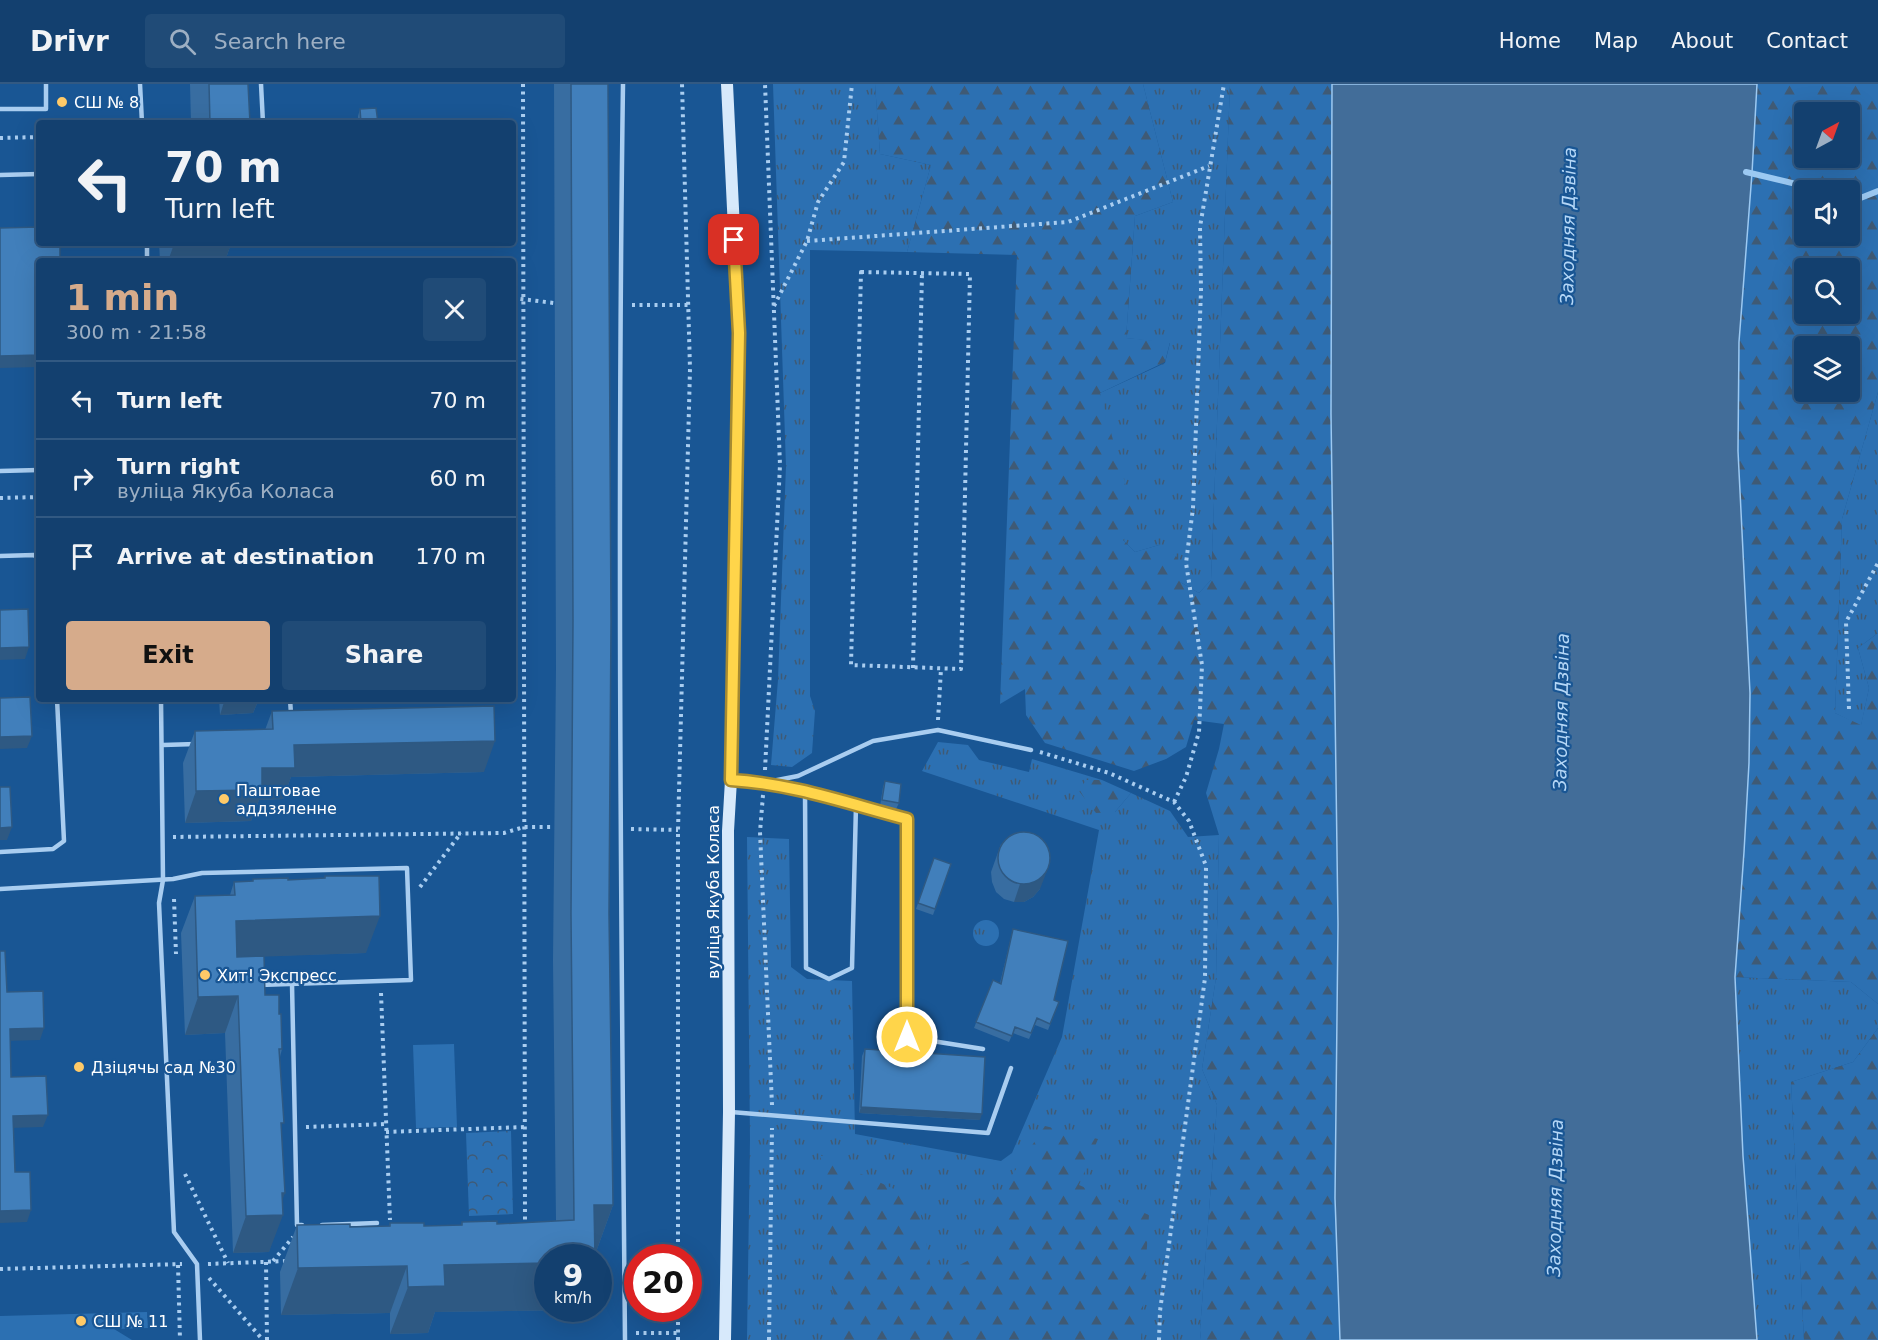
<!DOCTYPE html>
<html lang="en">
<head>
<meta charset="utf-8">
<style>
	body { margin:0; font-family:"DejaVu Sans",sans-serif; background:#204b77; color:#f1f3f6; height:100vh; display:flex; flex-direction:column; font-size:22px; white-space:nowrap }
	* { box-sizing:border-box; margin:0 }
	p { font-size:20px; color:#9dafc3 }
	.icon { flex:none; width:33px; height:33px; fill:none; stroke:currentColor; stroke-width:2; stroke-linecap:round; stroke-linejoin:round }
	.map { position:relative; flex:1; overflow:hidden }
	.drawer { position:absolute; left:36px; top:174px; width:480px; height:444px; display:flex; flex-direction:column; background:#13406f; border-radius:6px; box-shadow:0 6px 24px #0002,0 0 0 2px #325982 }
	.drawer>* { flex:none }
	.guide { position:absolute; left:36px; top:36px; width:480px; height:126px; border-radius:6px; box-shadow:0 6px 24px #0002,0 0 0 2px #325982; background:#13406f; color:#f1f3f6; overflow:hidden }
	.needle { width:39px; rotate:41deg }
	.controls { position:absolute; left:1794px; top:18px; display:grid; gap:12px }
	.controls a { display:grid; place-items:center; width:66px; height:66px; border-radius:6px; background:#13406f; box-shadow:0 6px 24px #0002,0 0 0 2px #325982; font-size:30px }
	.speed { position:absolute; left:534px; top:1160px; display:flex; gap:12px; font-size:30px; font-weight:700; text-align:center }
	.speed>* { display:grid; place-content:center; width:78px; height:78px; border-radius:50%; background:#13406f; box-shadow:0 6px 24px #0002,0 0 0 2px #325982; line-height:1 }
	.speed small { font-size:15px; font-weight:400 }
	.speed .limit { border:9px solid #d22; background:#fff; color:#111 }
	.pin { position:absolute; display:grid; place-items:center; width:51px; height:51px; color:#fff; margin:-26px; border-radius:12px; box-shadow:0 3px 9px #0006 }
	.me { position:absolute; width:66px; margin:-33px; rotate:0deg; stroke-linejoin:round; filter:drop-shadow(0 0 4px #0008) }
	.turn { display:flex; align-items:center; gap:21px; height:126px; padding:0 30px; font-size:27px }
	.turn .icon { width:78px; height:78px; stroke-width:2.5 }
	.turn b { display:block; font-size:42px; line-height:51px }
	.round { display:grid; place-items:center; flex:none; width:63px; height:63px; border-radius:6px; background:#204b77 }
	.headline { display:flex; align-items:center; justify-content:space-between; height:102px; padding:0 30px }
	h1 { font-size:36px; font-weight:700; line-height:45px; color:#d6ab8b }
	.primary-button { display:flex; gap:12px; margin-top:auto; padding:12px 30px }
	.primary-button a { flex:1; height:69px; border-radius:6px; background:#d6ab8b; color:#111; font-size:24px; font-weight:700; line-height:69px; text-align:center }
	.primary-button a+a { background:#204b77; color:#f1f3f6 }
	ul { padding:0; list-style:none }
	li { display:flex; align-items:center; gap:18px; height:78px; padding:0 30px; border-top:2px solid #325982 }
	li div { flex:1 }
	li b { display:block; font-size:22px }
	li em { font-style:normal }
	header { display:flex; align-items:center; gap:36px; box-sizing:border-box; height:84px; padding:0 30px; background:#13406f; border-bottom:2px solid #325982 }
	header strong { font-size:28px }
	nav { display:flex; gap:33px; margin-inline-start:auto; font-size:21px }
	.search { width:420px; height:54px; background:#204b77; display:flex; align-items:center; gap:15px; box-sizing:border-box; padding:0 21px; border-radius:6px; color:#9dafc3; font-size:22px }
	.map>svg:first-child { display:block }
	.grass { fill:url(#grass-tufts) }
	.forest { fill:url(#forest-firs); fill-rule:evenodd }
	.park { fill:url(#park-crowns) }
	.pitch { fill:#2c70b2 }
	.water { fill:#426d99; stroke:#9cc9f2; stroke-width:1.5 }
	.lines { fill:none; stroke-linecap:round; stroke-linejoin:round }
	.stream { stroke:#9cc9f2; stroke-width:6 }
	.path { stroke:#a9cdf0; stroke-width:4; stroke-dasharray:3 4.5; stroke-linecap:butt }
	.lane { stroke:#a9cdf0; stroke-width:4.5 }
	.secondary { stroke:#d7e9fb; stroke-width:12 }
	.wall { fill:#386da1 }
	.shaded-wall { fill:#2e5983 }
	.building { fill:#417fbb; stroke:#2e5983; stroke-width:1.5 }
	.route-casing { stroke:#a68a30; stroke-width:15 }
	.route { stroke:#ffd54a; stroke-width:10 }
	.poi-dot { fill:#ffca68; stroke:#195694; stroke-width:2 }
	.labels { text-anchor:middle; dominant-baseline:central; stroke-width:4.5; stroke-linejoin:round; paint-order:stroke }
	.poi-label { font-size:16px; fill:#fff; stroke:#195694; text-anchor:start }
	.street-label { font-size:16px; fill:#fff; stroke:#195694 }
	.water-label { font-size:18px; font-style:italic; fill:#b5d7f7; stroke:#195694 }
</style>
</head>
<body>
<header>
<strong>Drivr</strong>
<div class="search"><svg class="icon" aria-label="search" viewBox="0 0 24 24"><circle cx="10" cy="10" r="6"/><path d="M15 15l6 6"/></svg>Search here</div>
<nav><a>Home</a><a>Map</a><a>About</a><a>Contact</a></nav>
</header>
<div class="map">
<svg width="1878" height="1256" viewBox="0 0 1878 1256">
	<defs>
		<pattern id="grass-tufts" width="24" height="20" patternUnits="userSpaceOnUse" patternTransform="scale(1.5)"><rect width="24" height="20" fill="#2c70b2"/><path d="M3 7l-1-3M5 7V3M7 7l1-3M15 17l-1-3M17 17v-4M19 17l1-3" fill="none" stroke="#3f5a75"/></pattern>
		<pattern id="forest-firs" width="22" height="20" patternUnits="userSpaceOnUse" patternTransform="scale(1.5)"><rect width="22" height="20" fill="#2c70b2"/><path d="M5 1l3.5 6h-7zM16 11l3.5 6h-7z" fill="#3f5a75"/></pattern>
		<pattern id="park-crowns" width="20" height="18" patternUnits="userSpaceOnUse" patternTransform="scale(1.5)"><rect width="20" height="18" fill="#2c70b2"/><path d="M2 6a3 3 0 1 1 6 0M12 15a3 3 0 1 1 6 0" fill="none" stroke="#3f5a75"/></pattern>
	</defs>
	<rect width="100%" height="100%" fill="#195694"/>
	<!-- grass -->
	<g class="grass">
		<polygon points="773,0 875,0 880,70 931,81 907,168 810,166 810,612 815,627 812,669 792,683 771,681 778,596 786,382"/>
		<polygon points="1143,0 1230,0 1211,496 1199,509 1180,498 1159,461 1135,468 1123,456 1100,309 1165,279 1170,259 1126,254 1135,132 1173,118"/>
		<polygon points="1878,308 1878,549 1858,564 1869,604 1861,642 1835,629 1842,435"/>
		<polygon points="938,658 968,661 979,676 1029,688 1032,675 1102,696 1086,696 1115,728 1131,709 1170,727 1188,753 1219,751 1216,894 1202,985 1217,1021 1200,1246 1201,1256 747,1256 750,1056 747,753 789,755 791,883 807,895 852,897 855,1050 1001,1077 1012,1069 1062,953 1099,746 922,687"/>
		<circle cx="986" cy="849" r="13"/>
		<polygon points="1735,893 1851,898 1878,920 1878,944 1853,978 1791,998 1804,1256 1757,1256 1743,1072"/>
	</g>
	<!-- forest -->
	<g class="forest">
		<polygon points="875,0 1143,0 1173,118 1135,132 1126,254 1170,258 1165,278 1100,309 1137,442 1123,456 1135,468 1159,461 1177,473 1180,498 1199,509 1211,496 1230,0 1332,0 1331,330 1338,840 1335,1114 1340,1256 1201,1256 1200,1246 1217,1021 1202,985 1216,894 1219,751 1206,709 1219,665 1224,640 1194,636 1186,663 1166,675 1134,687 1045,659 1026,631 1025,605 1000,620 1017,171 907,168 931,81 880,70"/>
		<path d="M1757 0H1878V308L1842 435 1835 629 1861 641 1869 604 1858 564 1878 549V920L1851 898 1735 893 1744 768 1750 609 1738 367 1739 258 1752 89ZM1804 28H1850V74H1804ZM1804 106H1850V152H1804ZM1804 184H1850V230H1804ZM1804 262H1850V308H1804Z"/>
		<polygon points="1086,696 1102,696 1131,709 1115,728 1096,729 1079,707"/>
		<polygon points="1878,944 1878,1256 1804,1256 1791,998 1853,978"/>
		<polygon points="1045,1042 1098,1055 1079,1101 1149,1131 1141,1256 824,1256 837,1223 831,1200 820,1071 918,1116 933,1195 992,1164 990,1124"/>
	</g>
	<!-- park -->
	<polygon class="park" points="511,1047 513,1130 469,1132 466,1049"/>
	<!-- pitch -->
	<g class="pitch">
		<polygon points="454,960 457,1043 416,1044 413,961"/>
		<polygon points="147,1228 148,1244 114,1245 132,1256 0,1256 0,1232"/>
	</g>
	<!-- water -->
	<polygon class="water" points="1332,0 1757,0 1752,89 1739,258 1738,367 1750,609 1749,679 1744,768 1735,893 1743,1072 1757,1256 1340,1256 1335,1114 1338,840 1331,330"/>
	<g class="lines">
		<!-- stream -->
		<g class="stream">
			<polyline points="1746,88 1821,106"/>
			<polyline points="1850,113 1858,115 1878,107"/>
		</g>
		<!-- path -->
		<g class="path">
			<polyline points="523,0 525,1142"/>
			<polyline points="0,54 39,53"/>
			<polyline points="807,157 1068,138 1209,82"/>
			<polygon points="861,188 970,190 961,585 851,581"/>
			<polyline points="513,214 554,219"/>
			<polyline points="632,221 688,221"/>
			<polyline points="774,222 807,157 818,118 844,78 852,0"/>
			<polyline points="0,414 39,413"/>
			<polyline points="913,584 922,189"/>
			<polyline points="1849,625 1846,538 1878,479"/>
			<polyline points="938,636 941,585"/>
			<polyline points="1040,668 1109,689 1174,718 1189,737 1206,782 1205,894 1160,1227 1159,1256"/>
			<polyline points="765,686 780,381 765,0"/>
			<polyline points="763,711 760,748 772,1021"/>
			<polyline points="1174,718 1186,693 1199,648 1202,581 1186,479 1193,424 1201,206 1200,143 1224,0"/>
			<polyline points="631,745 678,746"/>
			<polyline points="173,753 504,749 524,743 554,743"/>
			<polyline points="420,803 461,749"/>
			<polyline points="174,815 176,870"/>
			<polyline points="381,909 390,1136"/>
			<polyline points="306,1043 386,1040"/>
			<polyline points="386,1048 525,1043"/>
			<polyline points="185,1090 228,1179"/>
			<polyline points="678,1173 678,746 690,285 682,0"/>
			<polyline points="273,1177 293,1153"/>
			<polyline points="266,1178 267,1256"/>
			<polyline points="208,1180 287,1177"/>
			<polyline points="178,1181 180,1256"/>
			<polyline points="0,1185 182,1180"/>
			<polyline points="209,1194 263,1256"/>
			<polyline points="636,1249 678,1249"/>
			<polyline points="678,1256 678,1224"/>
			<polyline points="769,1256 772,1044"/>
		</g>
		<!-- lane -->
		<g class="lane">
			<polyline points="140,0 142,39"/>
			<polyline points="261,0 263,39"/>
			<path d="M623 0C617 419 621 837 625 1256"/>
			<polyline points="0,25 46,25 46,0"/>
			<polyline points="0,91 39,90"/>
			<polyline points="147,159 147,177"/>
			<polyline points="0,387 39,386"/>
			<polyline points="0,472 34,471 39,476"/>
			<polyline points="161,615 163,796 159,819 174,1148 197,1180 200,1256"/>
			<polyline points="290,615 291,630 294,630"/>
			<polyline points="163,661 196,660"/>
			<path d="M732 697C795 701 847 719 907 735V953L983 965"/>
			<polyline points="767,698 798,692 873,657 938,646 1031,666"/>
			<polyline points="805,706 806,884 829,895 852,884 856,721"/>
			<polyline points="0,768 53,765 64,757 57,615"/>
			<polyline points="0,805 173,795 202,789 407,784 411,896 259,901"/>
			<polyline points="292,900 297,1141 302,1141"/>
			<polyline points="731,1028 988,1049 1011,984"/>
			<polyline points="322,1141 377,1139"/>
		</g>
		<!-- secondary -->
		<polyline class="secondary" points="725,1256 729,1028 728,747 731,696 739,249 727,0"/>
	</g>
	<!-- wall -->
	<g class="wall">
		<polygon points="190,0 248,0 250,39 191,39"/>
		<polygon points="554,0 608,0 609,830 613,1121 596,1168 595,1168 578,1226 435,1228 428,1249 390,1250 390,1229 281,1231 280,1188 297,1141 350,1143 389,1142 390,1139 424,1142 461,1141 462,1138 497,1140 556,1137 553,877 556,584"/>
		<polygon points="360,25 378,39 358,39 358,32"/>
		<polygon points="159,159 261,159 231,160 225,177 160,177"/>
		<polygon points="219,615 259,615 253,629 220,631"/>
		<polygon points="272,627 484,688 291,693 283,715 259,716 251,737 185,739 183,679 195,647 265,646"/>
		<polygon points="885,697 899,719 896,725 880,722 883,703"/>
		<polygon points="1001,760 1040,805 1033,813 1024,818 1014,818 1004,815 996,808 992,798 991,788"/>
		<polygon points="934,774 951,780 933,831 916,825"/>
		<polygon points="325,792 366,869 264,872 265,911 279,930 282,965 280,973 282,1116 269,1168 233,1169 225,949 185,951 181,849 195,812 230,811 234,798 252,798 253,795 288,796 324,794"/>
		<polygon points="1013,845 1054,916 1059,918 1048,946 1035,941 1029,955 1013,949 1009,958 974,944 993,896 1000,899"/>
		<polygon points="865,965 980,1036 859,1029 862,972"/>
	</g>
	<!-- shaded-wall -->
	<g class="shaded-wall">
		<polygon points="218,159 261,159 231,160 225,177 168,177 173,163"/>
		<polygon points="39,271 39,283 0,284 0,272"/>
		<polygon points="29,563 25,575 0,576 0,564"/>
		<polygon points="225,615 259,615 253,629 220,631"/>
		<polygon points="32,652 27,664 0,665 0,653"/>
		<polygon points="495,657 484,688 291,693 283,715 259,716 251,737 185,739 196,707 262,684 294,661"/>
		<polygon points="12,743 7,756 0,756 0,744"/>
		<polygon points="1047,787 1040,805 1033,813 1024,818 1014,818 1020,800"/>
		<polygon points="380,832 366,869 222,874 236,837"/>
		<polygon points="238,912 225,949 185,951 198,913"/>
		<polygon points="44,944 40,956 5,957 10,945"/>
		<polygon points="861,1023 982,1030 980,1036 859,1029"/>
		<polygon points="48,1031 43,1043 9,1044 13,1032"/>
		<polygon points="282,1109 285,1109 277,1131 283,1131 269,1168 233,1169 246,1132"/>
		<polygon points="594,1121 613,1121 596,1168 577,1168"/>
		<polygon points="31,1126 27,1138 0,1139 0,1127"/>
		<polygon points="548,1179 548,1224 578,1224 578,1226 435,1228 428,1249 390,1250 408,1203 444,1181"/>
		<polygon points="407,1182 390,1229 281,1231 298,1184"/>
	</g>
	<!-- building -->
	<g class="building">
		<polygon points="209,0 248,0 250,39 210,39"/>
		<polygon points="571,0 608,0 611,537 609,830 613,1121 594,1121 595,1173 548,1173 548,1179 444,1181 445,1202 408,1203 407,1182 298,1184 297,1141 350,1140 350,1143 390,1142 390,1139 424,1139 424,1142 462,1141 462,1138 497,1137 497,1140 574,1136 571,830 573,537"/>
		<polygon points="376,24 378,39 361,39 360,25"/>
		<polygon points="39,143 39,159 60,159 60,177 39,177 39,271 0,272 0,144"/>
		<polygon points="173,159 231,159 231,160 173,163"/>
		<polygon points="28,525 29,563 0,564 0,526"/>
		<polygon points="30,613 32,652 0,653 0,614"/>
		<polygon points="494,622 495,657 294,661 295,684 262,684 262,706 196,707 195,647 273,645 272,627"/>
		<polygon points="885,697 901,700 899,719 882,716"/>
		<polygon points="0,703 10,703 12,743 0,744"/>
		<circle cx="1024" cy="774" r="26"/>
		<polygon points="934,774 951,780 935,825 918,819"/>
		<polygon points="325,792 379,792 380,832 236,837 237,873 264,872 265,911 279,911 279,930 281,930 282,965 279,965 284,1039 281,1039 285,1109 282,1109 283,1131 246,1132 238,912 198,913 195,812 235,811 234,798 253,797 253,795 288,794 288,796 325,794"/>
		<polygon points="1013,845 1068,857 1054,916 1059,918 1050,940 1037,934 1031,949 1015,943 1012,952 976,938 993,896 1001,900"/>
		<polygon points="0,867 5,867 7,908 43,907 44,944 10,945 11,993 46,992 48,1031 13,1032 15,1088 30,1088 31,1126 0,1127"/>
		<polygon points="865,965 985,973 982,1030 861,1023"/>
	</g>
	<g class="lines">
		<defs>
			<path id="route" d="M734 156 739 249 731 696C794 700 846 719 907 735V953"/>
		</defs>
		<!-- route casing -->
		<use href="#route" class="route-casing"/>
		<!-- route -->
		<use href="#route" class="route"/>
	</g>
	<!-- markers -->
	<g class="poi-dot">
		<circle cx="62" cy="18" r="6"/>
		<circle cx="224" cy="715" r="6"/>
		<circle cx="205" cy="891" r="6"/>
		<circle cx="79" cy="983" r="6"/>
		<circle cx="81" cy="1237" r="6"/>
	</g>
	<g class="labels">
		<!-- poi labels -->
		<g class="poi-label">
			<text x="74" y="18">СШ № 8</text>
			<text x="236" y="706">Паштовае<tspan x="236" dy="18">аддзяленне</tspan></text>
			<text x="217" y="891">Хит! Экспресс</text>
			<text x="91" y="983">Дзіцячы сад №30</text>
			<text x="93" y="1237">СШ № 11</text>
		</g>
		<!-- street labels -->
		<g class="street-label">
			<text transform="translate(713 808) rotate(-90)">вуліца Якуба Коласа</text>
		</g>
		<!-- water labels -->
		<g class="water-label">
			<text transform="translate(1568 142) rotate(-89)">Заходняя Дзвіна</text>
			<text transform="translate(1561 628) rotate(-89)">Заходняя Дзвіна</text>
			<text transform="translate(1555 1114) rotate(-89)">Заходняя Дзвіна</text>
		</g>
	</g>
</svg>
<div class="controls">
<a><svg class="needle" viewBox="-14 -14 28 28"><path d="M0-13l5 13h-10z" fill="#e53935"/><path d="M0 13l5-13h-10z" fill="#9dafc3"/></svg></a>
<a><svg class="icon" aria-label="sound" viewBox="0 0 24 24"><path d="M4 9h4l5-4v14l-5-4H4zM17 9q2 3 0 6"/></svg></a>
<a><svg class="icon" aria-label="search" viewBox="0 0 24 24"><circle cx="10" cy="10" r="6"/><path d="M15 15l6 6"/></svg></a>
<a><svg class="icon" aria-label="layers" viewBox="0 0 24 24"><path d="M12 4l9 5-9 5-9-5zM3 14l9 5 9-5"/></svg></a>
</div>
<div class="speed"><div>9<small>km/h</small></div><div class="limit">20</div></div>
<div class="pin" style="left:734px;top:156px;background:#d93025"><svg class="icon" aria-label="arrive" viewBox="0 0 24 24"><path d="M6 21V4h12l-3 4 3 4H6"/></svg></div>
<svg class="me" style="left:907px;top:953px" viewBox="-20 -20 40 40"><circle r="17" fill="#ffd54a" stroke="#fff" stroke-width="3"/><path d="M0-11L8 9 0 5-8 9z" fill="#fff"/></svg>
<div class="guide">
<div class="turn"><svg class="icon" aria-label="left" viewBox="0 0 24 24"><path d="M17 20v-9H6M10 6l-5 5 5 5"/></svg><div><b>70 m</b>Turn left</div></div>
</div>
<section class="drawer">
<div class="headline"><div><h1>1 min</h1><p>300 m · 21:58</p></div><a class="round"><svg class="icon" aria-label="close" viewBox="0 0 24 24"><path d="M6 6l12 12M18 6L6 18"/></svg></a></div>
<ul>
<li><svg class="icon" aria-label="left" viewBox="0 0 24 24"><path d="M17 20v-9H6M10 6l-5 5 5 5"/></svg><div><b>Turn left</b></div><em>70 m</em></li>
<li><svg class="icon" aria-label="right" viewBox="0 0 24 24"><path d="M7 20v-9h11M14 6l5 5-5 5"/></svg><div><b>Turn right</b><p>вуліца Якуба Коласа</p></div><em>60 m</em></li>
<li><svg class="icon" aria-label="arrive" viewBox="0 0 24 24"><path d="M6 21V4h12l-3 4 3 4H6"/></svg><div><b>Arrive at destination</b></div><em>170 m</em></li>
</ul>
<div class="primary-button"><a>Exit</a><a>Share</a></div>
</section>
</div>
</body>
</html>
